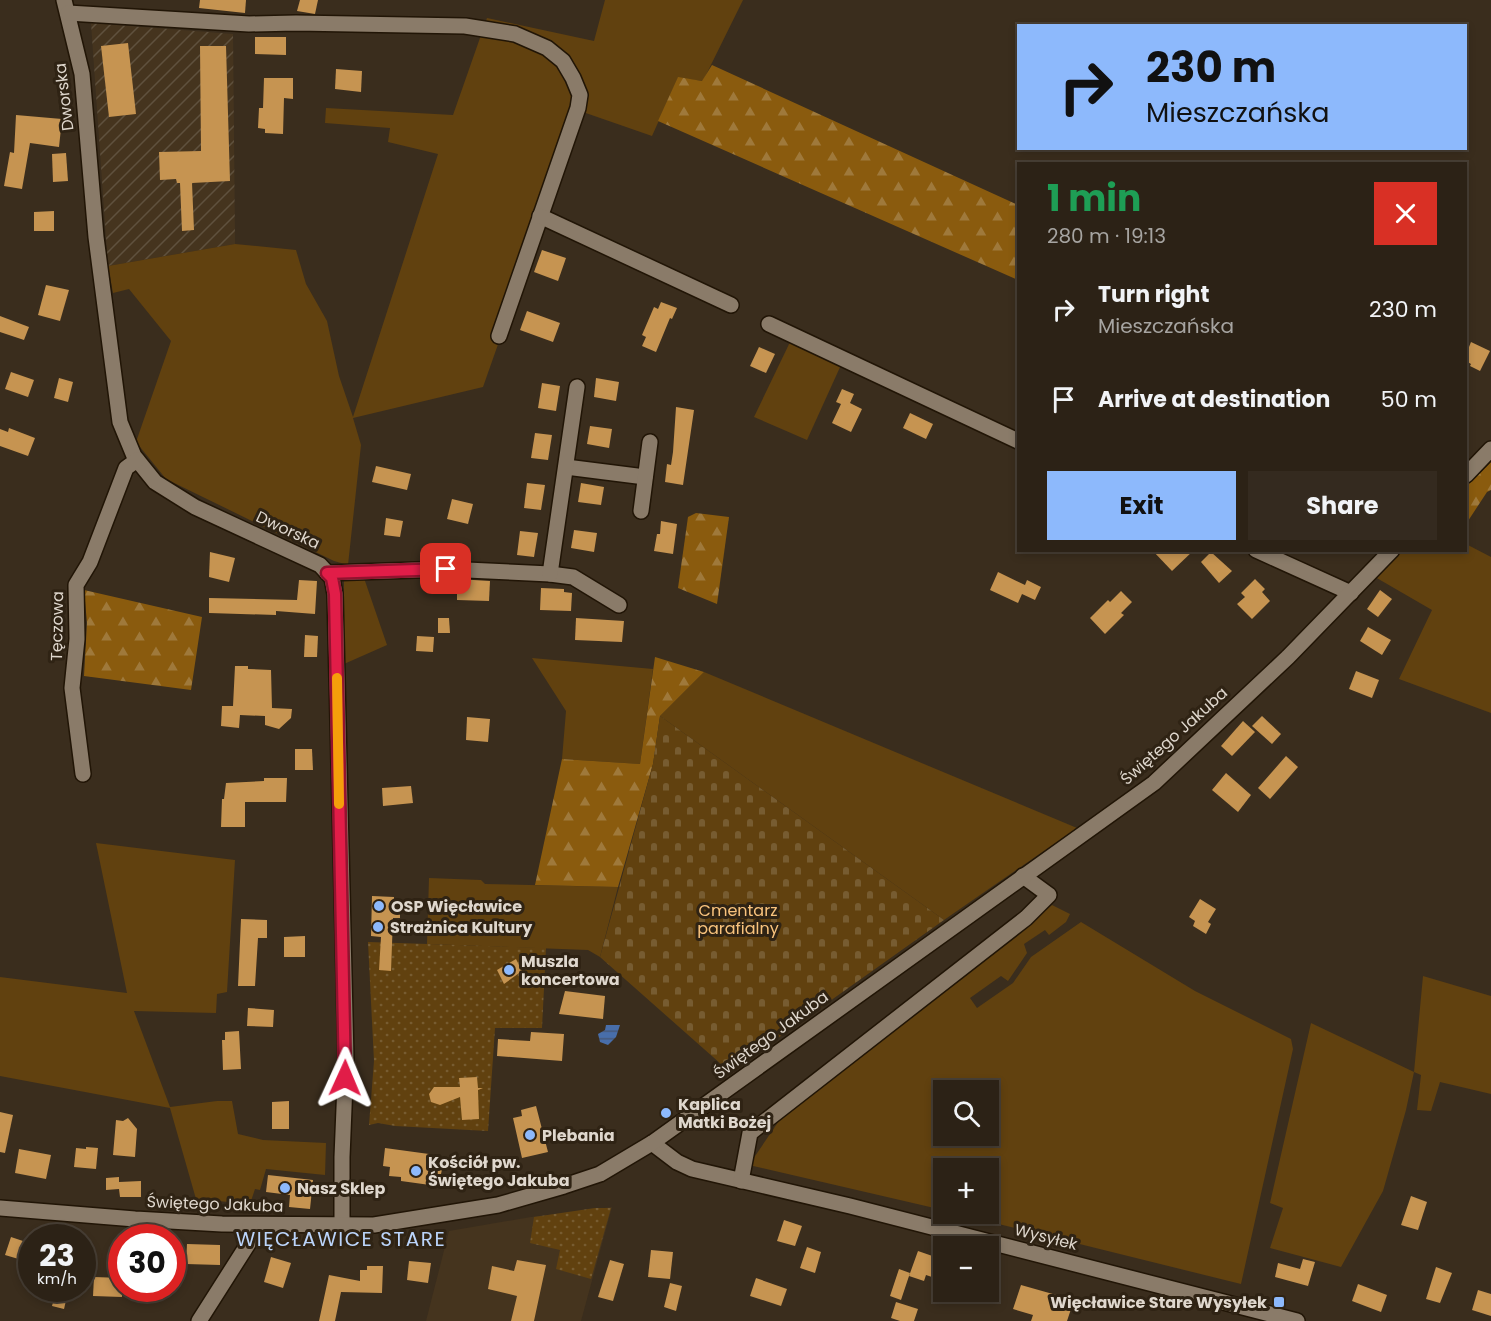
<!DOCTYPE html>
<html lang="en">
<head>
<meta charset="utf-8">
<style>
	body { margin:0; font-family:Poppins,sans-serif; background:#342a1f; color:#f1f3f6; height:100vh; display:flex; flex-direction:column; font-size:22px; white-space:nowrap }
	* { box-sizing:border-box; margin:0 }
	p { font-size:20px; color:#a6a4a1 }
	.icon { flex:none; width:33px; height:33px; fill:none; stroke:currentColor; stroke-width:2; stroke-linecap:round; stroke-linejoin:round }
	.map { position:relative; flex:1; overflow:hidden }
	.sheet { position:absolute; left:1017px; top:162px; width:450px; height:390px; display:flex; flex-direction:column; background:#2c2216; border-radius:0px; box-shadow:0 3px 9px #0003,0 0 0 2px #483f35 }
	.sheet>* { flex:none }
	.guide { position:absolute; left:1017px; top:24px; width:450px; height:126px; border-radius:0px; box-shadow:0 3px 9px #0003,0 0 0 2px #483f35; background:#8db9fc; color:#111; overflow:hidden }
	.buttons { position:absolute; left:933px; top:1080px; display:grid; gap:12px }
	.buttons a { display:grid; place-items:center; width:66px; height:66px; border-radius:0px; background:#2c2216; box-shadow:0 3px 9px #0003,0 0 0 2px #483f35; font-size:30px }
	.speed { position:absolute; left:18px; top:1224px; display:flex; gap:12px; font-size:30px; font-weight:700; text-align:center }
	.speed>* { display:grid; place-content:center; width:78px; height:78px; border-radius:50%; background:#2c2216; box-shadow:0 3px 9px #0003,0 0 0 2px #483f35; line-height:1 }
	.speed small { font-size:15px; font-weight:400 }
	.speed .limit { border:9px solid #d22; background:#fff; color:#111 }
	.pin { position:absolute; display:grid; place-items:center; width:51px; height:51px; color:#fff; margin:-26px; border-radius:12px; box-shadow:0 3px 9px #0006 }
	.me { position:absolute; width:66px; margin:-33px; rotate:1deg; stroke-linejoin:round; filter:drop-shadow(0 0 4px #0008) }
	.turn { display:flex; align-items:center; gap:21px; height:126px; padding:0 30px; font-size:27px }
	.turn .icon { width:78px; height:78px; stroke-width:2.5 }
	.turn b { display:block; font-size:42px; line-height:51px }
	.round { display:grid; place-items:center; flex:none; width:63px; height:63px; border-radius:0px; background:#342a1f }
	.summary { display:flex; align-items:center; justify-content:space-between; height:102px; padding:0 30px }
	h1 { font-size:36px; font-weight:700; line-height:45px; color:#1e9e55 }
	.cta { display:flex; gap:12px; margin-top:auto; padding:12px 30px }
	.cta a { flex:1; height:69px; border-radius:0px; background:#8db9fc; color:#111; font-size:24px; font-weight:700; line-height:69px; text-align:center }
	.cta a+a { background:#342a1f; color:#f1f3f6 }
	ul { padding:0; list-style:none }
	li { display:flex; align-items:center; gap:18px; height:90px; padding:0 30px }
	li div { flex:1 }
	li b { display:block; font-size:22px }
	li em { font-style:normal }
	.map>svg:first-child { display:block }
	.built { fill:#45341e }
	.industrial { fill:url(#industrial-furrows) }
	.grass { fill:#61410f; fill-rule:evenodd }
	.forest { fill:url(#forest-firs) }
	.cemetery { fill:url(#cemetery-stones) }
	.park { fill:url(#park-dots) }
	.water { fill:url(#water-rules) }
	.building { fill:#c69451 }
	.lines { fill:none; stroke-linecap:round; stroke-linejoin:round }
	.minor-casing { stroke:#211506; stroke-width:18 }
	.minor { stroke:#8a7b69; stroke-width:15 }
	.route-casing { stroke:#92132f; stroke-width:15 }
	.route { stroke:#e11d48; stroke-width:10 }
	.slow { stroke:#f59e0b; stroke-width:10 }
	.poi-dot { fill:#8db9fc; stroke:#2f2314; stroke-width:2 }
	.labels { text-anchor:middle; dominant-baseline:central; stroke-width:6; stroke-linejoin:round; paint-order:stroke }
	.street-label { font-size:16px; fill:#dfd7cd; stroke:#2f2314 }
	.poi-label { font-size:16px; font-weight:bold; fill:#dfd7cd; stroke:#2f2314; text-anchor:start }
	.park-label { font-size:16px; fill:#f9c37d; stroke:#2f2314 }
	.quarter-label { font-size:20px; letter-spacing:1.5px; fill:#bbd4fa; stroke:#2f2314 }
</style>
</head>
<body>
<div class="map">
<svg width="1491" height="1321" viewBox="0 0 1491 1321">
	<defs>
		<pattern id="industrial-furrows" width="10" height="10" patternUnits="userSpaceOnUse" patternTransform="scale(1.5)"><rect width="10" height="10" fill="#45341e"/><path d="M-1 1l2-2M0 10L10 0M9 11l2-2" fill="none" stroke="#5f513e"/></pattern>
		<pattern id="forest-firs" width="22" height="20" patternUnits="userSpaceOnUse" patternTransform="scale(1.5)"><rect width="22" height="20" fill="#8a5b0e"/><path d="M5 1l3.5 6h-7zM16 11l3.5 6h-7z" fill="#9f793b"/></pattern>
		<pattern id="cemetery-stones" width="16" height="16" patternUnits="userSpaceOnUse" patternTransform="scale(1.5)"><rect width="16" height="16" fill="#61410f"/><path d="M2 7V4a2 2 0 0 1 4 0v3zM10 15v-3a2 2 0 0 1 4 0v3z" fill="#775c31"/></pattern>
		<pattern id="park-dots" width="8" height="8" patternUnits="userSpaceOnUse" patternTransform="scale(1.5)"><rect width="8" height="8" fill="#61410f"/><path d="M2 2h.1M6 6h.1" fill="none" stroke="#775c31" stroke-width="1.8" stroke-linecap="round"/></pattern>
		<pattern id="water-rules" width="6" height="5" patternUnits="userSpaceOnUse" patternTransform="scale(1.5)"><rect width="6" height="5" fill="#486eaa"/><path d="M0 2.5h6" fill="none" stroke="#465979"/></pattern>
	</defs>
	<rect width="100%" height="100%" fill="#3a2d1d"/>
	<!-- built -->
	<polygon class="built" points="612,1207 581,1321 426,1321 449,1231 531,1217"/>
	<!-- industrial -->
	<polygon class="industrial" points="91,23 233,34 235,244 108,266"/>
	<!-- grass -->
	<g class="grass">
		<polygon points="605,0 743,0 703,81 678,78 652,136 580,111 483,387 353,418 361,445 348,565 334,561 166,479 136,442 171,341 129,289 113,293 108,266 235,244 296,250 306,284 327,321 339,376 353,417 438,154 388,142 390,128 325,123 326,108 453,115 487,18 594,41"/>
		<polygon points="791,340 841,365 807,440 754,417"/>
		<polygon points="1466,544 1491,557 1491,713 1399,679 1432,610 1375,577 1401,551 1466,550"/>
		<polygon points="364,578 387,645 344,664 344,579"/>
		<polygon points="532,658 653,669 640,764 562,759 566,711"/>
		<polygon points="704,672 1077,828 944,920 660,716"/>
		<polygon points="96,843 235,860 227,992 217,994 216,1013 134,1011 170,1107 217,1101 232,1101 238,1134 263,1140 326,1143 325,1175 266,1169 260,1190 255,1189 250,1204 196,1199 170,1108 0,1076 0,977 127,993"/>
		<polygon points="429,878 481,880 485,884 618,887 600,957 588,950 427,944"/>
		<path d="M1052 905 1070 914 1066 922 1049 935 1045 930 1024 944 1027 953 1008 981 1001 976 970 998 977 1008 1013 983 1031 957 1081 922 1195 991 1291 1039 1293 1049 1241 1284 958 1214H988V1168H944L943 1210 749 1165 785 1112ZM944 1090H988V1136H944Z"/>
		<polygon points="1423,976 1491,996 1491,1094 1440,1082 1431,1111 1417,1110 1421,1075 1414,1072 1406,1110 1383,1191 1341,1267 1270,1248 1283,1208 1270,1203 1311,1023 1414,1072"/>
	</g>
	<!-- forest -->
	<g class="forest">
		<polygon points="712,65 1018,205 1018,280 658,121 678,77 702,81"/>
		<polygon points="1491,462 1491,490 1487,492 1466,524 1466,487"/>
		<polygon points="696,513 729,517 717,604 678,588 688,517"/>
		<polygon points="84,590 202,617 191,690 84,676 87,623"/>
		<polygon points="655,657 704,672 660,716 653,764 618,887 535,885 562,759 640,764"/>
	</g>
	<!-- cemetery -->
	<polygon class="cemetery" points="660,716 944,920 730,1072 600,957 653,764"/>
	<!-- park -->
	<g class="park">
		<polygon points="368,942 546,948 542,1028 495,1028 488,1131 395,1126 378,1123 369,1125 374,1061"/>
		<polygon points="595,1208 611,1208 591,1279 556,1269 560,1250 530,1243 534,1217"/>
	</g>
	<!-- water -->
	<polygon class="water" points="606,1025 620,1025 616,1037 608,1045 600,1042 598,1034 605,1030"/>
	<!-- building -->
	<g class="building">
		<polygon points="200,0 246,0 245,13 199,8"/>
		<polygon points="300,0 318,0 315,14 297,11"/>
		<polygon points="255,37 286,37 286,55 255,54"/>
		<polygon points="128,43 136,114 109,117 101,46"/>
		<polygon points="200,46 226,46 230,181 192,183 194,230 182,231 180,183 177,183 176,179 160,180 159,152 201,151"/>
		<polygon points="336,69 362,71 361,92 335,89"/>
		<polygon points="264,78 293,78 293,99 284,98 283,134 265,133 265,129 258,128 259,108 263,108"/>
		<polygon points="16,115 62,119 59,147 30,143 22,189 4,186 10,152 14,153"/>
		<polygon points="66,153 68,181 53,182 52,154"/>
		<polygon points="54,211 54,231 34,231 34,212"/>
		<polygon points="542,250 566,258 558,281 534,272"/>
		<polygon points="46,285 69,290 60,321 38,315"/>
		<polygon points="661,302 677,308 672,319 670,318 656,352 642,346 646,337 642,335 654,307 658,309"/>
		<polygon points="527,311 560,323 553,342 520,330"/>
		<polygon points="0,316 29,327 24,340 0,332"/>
		<polygon points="1471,342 1490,351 1480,371 1470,366 1471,364 1466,361 1466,345 1469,347"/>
		<polygon points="759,347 775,354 766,373 750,366"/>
		<polygon points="11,372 34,380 28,397 5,389"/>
		<polygon points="59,378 73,382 68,402 54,398"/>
		<polygon points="596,378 619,382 616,401 594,397"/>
		<polygon points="542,383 560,386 556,411 538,408"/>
		<polygon points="842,389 854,394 850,403 862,409 851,432 832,423 841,404 836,402"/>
		<polygon points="676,407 694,410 683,485 665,482 667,464 671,465 673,452"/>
		<polygon points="910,413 933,424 926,439 903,428"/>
		<polygon points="590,426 612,429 609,448 587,444"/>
		<polygon points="9,428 35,438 28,456 0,446 0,429 8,432"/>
		<polygon points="535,433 552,435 548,460 531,458"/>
		<polygon points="376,466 411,474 407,490 372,482"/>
		<polygon points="527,483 545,485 541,510 524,508"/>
		<polygon points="581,483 604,487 601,505 578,502"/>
		<polygon points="452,499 473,504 468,524 447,519"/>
		<polygon points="386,518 403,521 400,537 384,535"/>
		<polygon points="661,521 677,524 673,554 654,551 657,534 660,534"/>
		<polygon points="574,530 597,533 594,552 571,548"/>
		<polygon points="520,531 538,533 534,557 517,555"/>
		<polygon points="1152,550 1194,550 1172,571"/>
		<polygon points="210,552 235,558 229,582 209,577"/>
		<polygon points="1211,552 1232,571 1219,583 1201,562"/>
		<polygon points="998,572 1025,585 1027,580 1041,587 1035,600 1022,594 1018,603 990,590"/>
		<polygon points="457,579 490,581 489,601 457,600"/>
		<polygon points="1255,579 1265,589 1262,592 1270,601 1252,619 1237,604 1245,597 1241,593"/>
		<polygon points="299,580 317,581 315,614 276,611 276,615 209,613 209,598 297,600"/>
		<polygon points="541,588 564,589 564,592 572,593 571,611 540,610"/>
		<polygon points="1380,590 1392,599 1378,617 1367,609"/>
		<polygon points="1121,591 1132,602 1121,613 1124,615 1105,634 1090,618 1108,600 1110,602"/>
		<polygon points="438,618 449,618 450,633 438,633"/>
		<polygon points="576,618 624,621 622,642 575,640"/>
		<polygon points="1368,627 1391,640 1382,655 1360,641"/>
		<polygon points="305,635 318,636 317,657 304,657"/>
		<polygon points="417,636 434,637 433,652 416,651"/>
		<polygon points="235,666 248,666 248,669 271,670 272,708 292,709 291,718 279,729 265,725 265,716 240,715 239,728 221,726 222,706 233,706"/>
		<polygon points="1356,671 1379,680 1372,698 1349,689"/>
		<polygon points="1262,716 1281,734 1272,744 1252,726"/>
		<polygon points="467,717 490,719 488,742 466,740"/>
		<polygon points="1243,721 1255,732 1232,756 1221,746"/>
		<polygon points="295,749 312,749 313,770 295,770"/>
		<polygon points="1286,756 1298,767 1270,799 1258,788"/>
		<polygon points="1226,773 1251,795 1238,812 1212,790"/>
		<polygon points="264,778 287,778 286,802 245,802 245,827 221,827 222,799 224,799 226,783 264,781"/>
		<polygon points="411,786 413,803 383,806 382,788"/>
		<polygon points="372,896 394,897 394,901 400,901 400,918 393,918 391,971 379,970 381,937 371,936"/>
		<polygon points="1200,899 1216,909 1208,922 1211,924 1206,934 1193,926 1195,921 1189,917"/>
		<polygon points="241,919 267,920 267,938 258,938 255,986 238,986"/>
		<polygon points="305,936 305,957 284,957 284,937"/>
		<polygon points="516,959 522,971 504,984 497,970"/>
		<polygon points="565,991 605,996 603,1019 559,1014"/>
		<polygon points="248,1008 274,1010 273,1027 247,1026"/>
		<polygon points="239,1031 241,1069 223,1070 222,1040 225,1040 225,1032"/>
		<polygon points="531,1032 564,1034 562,1061 497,1056 498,1039 530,1041"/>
		<polygon points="477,1077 478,1088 483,1088 478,1090 479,1119 462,1120 460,1097 440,1105 431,1102 429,1094 434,1087 460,1087 459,1078"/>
		<polygon points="289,1101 289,1129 272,1129 272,1102"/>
		<polygon points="536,1106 548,1152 522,1158 513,1118 522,1116 521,1110"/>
		<polygon points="0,1112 13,1115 5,1153 0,1152"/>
		<polygon points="128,1118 137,1129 135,1157 113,1155 116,1120 123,1121"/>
		<polygon points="86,1147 98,1148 96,1169 74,1167 76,1148 86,1149"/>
		<polygon points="385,1148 429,1154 443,1165 441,1174 431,1178 430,1185 401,1181 401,1177 389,1176 390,1167 383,1166"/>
		<polygon points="19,1149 51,1155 46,1179 15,1173"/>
		<polygon points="268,1175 313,1180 310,1209 289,1207 290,1195 266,1192"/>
		<polygon points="119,1177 119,1182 141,1181 141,1197 120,1197 119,1189 106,1190 106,1178"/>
		<polygon points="1411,1196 1427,1202 1418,1230 1401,1225"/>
		<polygon points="784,1220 802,1226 795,1246 777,1241"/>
		<polygon points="11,1237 32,1244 32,1263 5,1255"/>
		<polygon points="187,1244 220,1245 220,1265 186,1264"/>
		<polygon points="807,1247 821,1252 815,1273 800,1268"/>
		<polygon points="651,1250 673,1252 670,1279 648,1277"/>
		<polygon points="918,1251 944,1260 944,1281 926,1275 924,1281 909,1276"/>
		<polygon points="271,1257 291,1263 283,1288 264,1282"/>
		<polygon points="1303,1259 1315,1262 1308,1286 1275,1277 1278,1263 1300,1269"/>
		<polygon points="517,1260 546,1265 534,1321 511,1321 517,1296 488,1289 492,1266 514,1271"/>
		<polygon points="610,1260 624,1264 613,1301 598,1297"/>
		<polygon points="409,1261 431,1263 428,1283 407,1280"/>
		<polygon points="367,1266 383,1266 382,1293 341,1292 335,1321 319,1321 329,1275 360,1281 360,1270 367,1270"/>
		<polygon points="1436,1267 1452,1273 1440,1303 1426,1299"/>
		<polygon points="899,1269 910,1273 901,1300 890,1296"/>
		<polygon points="94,1277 122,1278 122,1297 93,1296"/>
		<polygon points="756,1278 787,1289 781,1306 750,1296"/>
		<polygon points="670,1283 682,1286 676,1311 664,1307"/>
		<polygon points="1358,1284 1387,1295 1381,1312 1352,1301"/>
		<polygon points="1021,1285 1074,1300 1067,1321 1031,1321 1033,1315 1013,1309"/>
		<polygon points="57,1288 69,1288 64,1309 52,1306"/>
		<polygon points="1478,1290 1491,1294 1491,1316 1472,1310"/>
		<polygon points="896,1302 918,1309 914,1321 900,1321 891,1318"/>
	</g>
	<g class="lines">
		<defs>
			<g id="minor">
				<polyline points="64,0 82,74 96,237 120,422 134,456 155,482 195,507 320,565 332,578 335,594 346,1059 342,1157 342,1225"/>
				<polyline points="68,13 249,24 296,23 465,26 515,34 547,48 563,61 573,78 580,95 578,108 499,336"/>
				<polyline points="540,216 731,305"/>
				<polyline points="769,324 1018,441"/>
				<polyline points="566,467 645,477"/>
				<polyline points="1466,475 1491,449"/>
				<polyline points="641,511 650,442"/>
				<polyline points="1256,550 1351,593"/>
				<polyline points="327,573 445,569 550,574 573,577 619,605"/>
				<polyline points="550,574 577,387"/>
				<polyline points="83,774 72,688 77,639 76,585 90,562 126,468 137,460"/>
				<polyline points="652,1143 677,1162 692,1169 850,1206 1297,1321"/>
				<polyline points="741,1181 750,1133 1026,918 1049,895 1023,876"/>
				<polyline points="0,1208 135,1219 222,1224 374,1225 498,1205 564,1186 600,1174 652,1143 1154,783 1288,657 1392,550"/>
				<polyline points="199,1321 248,1244 250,1225"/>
			</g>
		</defs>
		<!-- minor casing -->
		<use href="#minor" class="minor-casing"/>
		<!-- minor -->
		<use href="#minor" class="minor"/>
	</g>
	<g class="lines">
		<defs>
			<polyline id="route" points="345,1078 335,594 332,578 327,573 446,569"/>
		</defs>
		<!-- route casing -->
		<use href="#route" class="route-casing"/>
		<!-- route -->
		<use href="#route" class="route"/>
		<!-- slow -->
		<polyline class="slow" points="337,678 339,804"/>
	</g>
	<!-- markers -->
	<g class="poi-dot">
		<circle cx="379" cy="906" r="6"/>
		<circle cx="378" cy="927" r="6"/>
		<circle cx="509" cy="970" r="6"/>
		<circle cx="666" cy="1113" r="6"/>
		<circle cx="530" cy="1135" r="6"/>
		<circle cx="416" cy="1171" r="6"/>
		<circle cx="285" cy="1188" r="6"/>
		<rect x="1273" y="1296" width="12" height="12" rx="3"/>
	</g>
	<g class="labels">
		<!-- street labels -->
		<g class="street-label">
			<text transform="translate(64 97) rotate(-97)">Dworska</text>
			<text transform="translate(288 530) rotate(25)">Dworska</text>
			<text transform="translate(57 626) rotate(-89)">Tęczowa</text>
			<text transform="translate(1174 736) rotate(-42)">Świętego Jakuba</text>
			<text transform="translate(771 1035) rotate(-36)">Świętego Jakuba</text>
			<text transform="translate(215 1204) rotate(2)">Świętego Jakuba</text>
			<text transform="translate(1046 1237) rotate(14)">Wysyłek</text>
		</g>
		<!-- poi labels -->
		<g class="poi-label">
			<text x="391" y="906">OSP Więcławice</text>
			<text x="390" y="927">Strażnica Kultury</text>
			<text x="521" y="961">Muszla<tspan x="521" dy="18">koncertowa</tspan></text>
			<text x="678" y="1104">Kaplica<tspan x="678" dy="18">Matki Bożej</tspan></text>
			<text x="542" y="1135">Plebania</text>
			<text x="428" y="1162">Kościół pw.<tspan x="428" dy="18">Świętego Jakuba</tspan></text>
			<text x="297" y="1188">Nasz Sklep</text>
			<text x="1267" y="1302" text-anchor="end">Więcławice Stare Wysyłek</text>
		</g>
		<!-- park labels -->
		<g class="park-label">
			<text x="738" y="910">Cmentarz<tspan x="738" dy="18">parafialny</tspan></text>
		</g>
		<!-- quarter labels -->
		<g class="quarter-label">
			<text x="341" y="1239">WIĘCŁAWICE STARE</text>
		</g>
	</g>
</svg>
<div class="buttons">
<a><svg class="icon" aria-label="search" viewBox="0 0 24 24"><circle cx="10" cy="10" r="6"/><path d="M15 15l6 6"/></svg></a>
<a>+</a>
<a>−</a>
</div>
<div class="speed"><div>23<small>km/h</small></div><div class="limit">30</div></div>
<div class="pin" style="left:446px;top:569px;background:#d93025"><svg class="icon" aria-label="arrive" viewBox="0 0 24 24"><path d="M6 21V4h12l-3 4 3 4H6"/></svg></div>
<svg class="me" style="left:345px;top:1078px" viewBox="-20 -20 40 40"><path d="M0-17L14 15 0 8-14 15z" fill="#e11d48" stroke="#fff" stroke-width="4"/></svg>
<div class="guide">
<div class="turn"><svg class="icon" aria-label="right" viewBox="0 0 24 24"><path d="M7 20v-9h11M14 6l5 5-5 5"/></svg><div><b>230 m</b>Mieszczańska</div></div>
</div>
<section class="sheet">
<div class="summary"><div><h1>1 min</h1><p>280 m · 19:13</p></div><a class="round" style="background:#d93025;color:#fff"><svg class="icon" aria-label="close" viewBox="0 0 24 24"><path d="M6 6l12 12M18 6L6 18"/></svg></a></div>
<ul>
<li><svg class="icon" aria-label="right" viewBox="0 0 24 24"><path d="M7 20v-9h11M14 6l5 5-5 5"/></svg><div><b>Turn right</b><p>Mieszczańska</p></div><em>230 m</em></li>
<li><svg class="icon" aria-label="arrive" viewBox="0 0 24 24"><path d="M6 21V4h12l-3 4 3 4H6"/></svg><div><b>Arrive at destination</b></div><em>50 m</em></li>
</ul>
<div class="cta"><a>Exit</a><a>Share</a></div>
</section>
</div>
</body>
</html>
